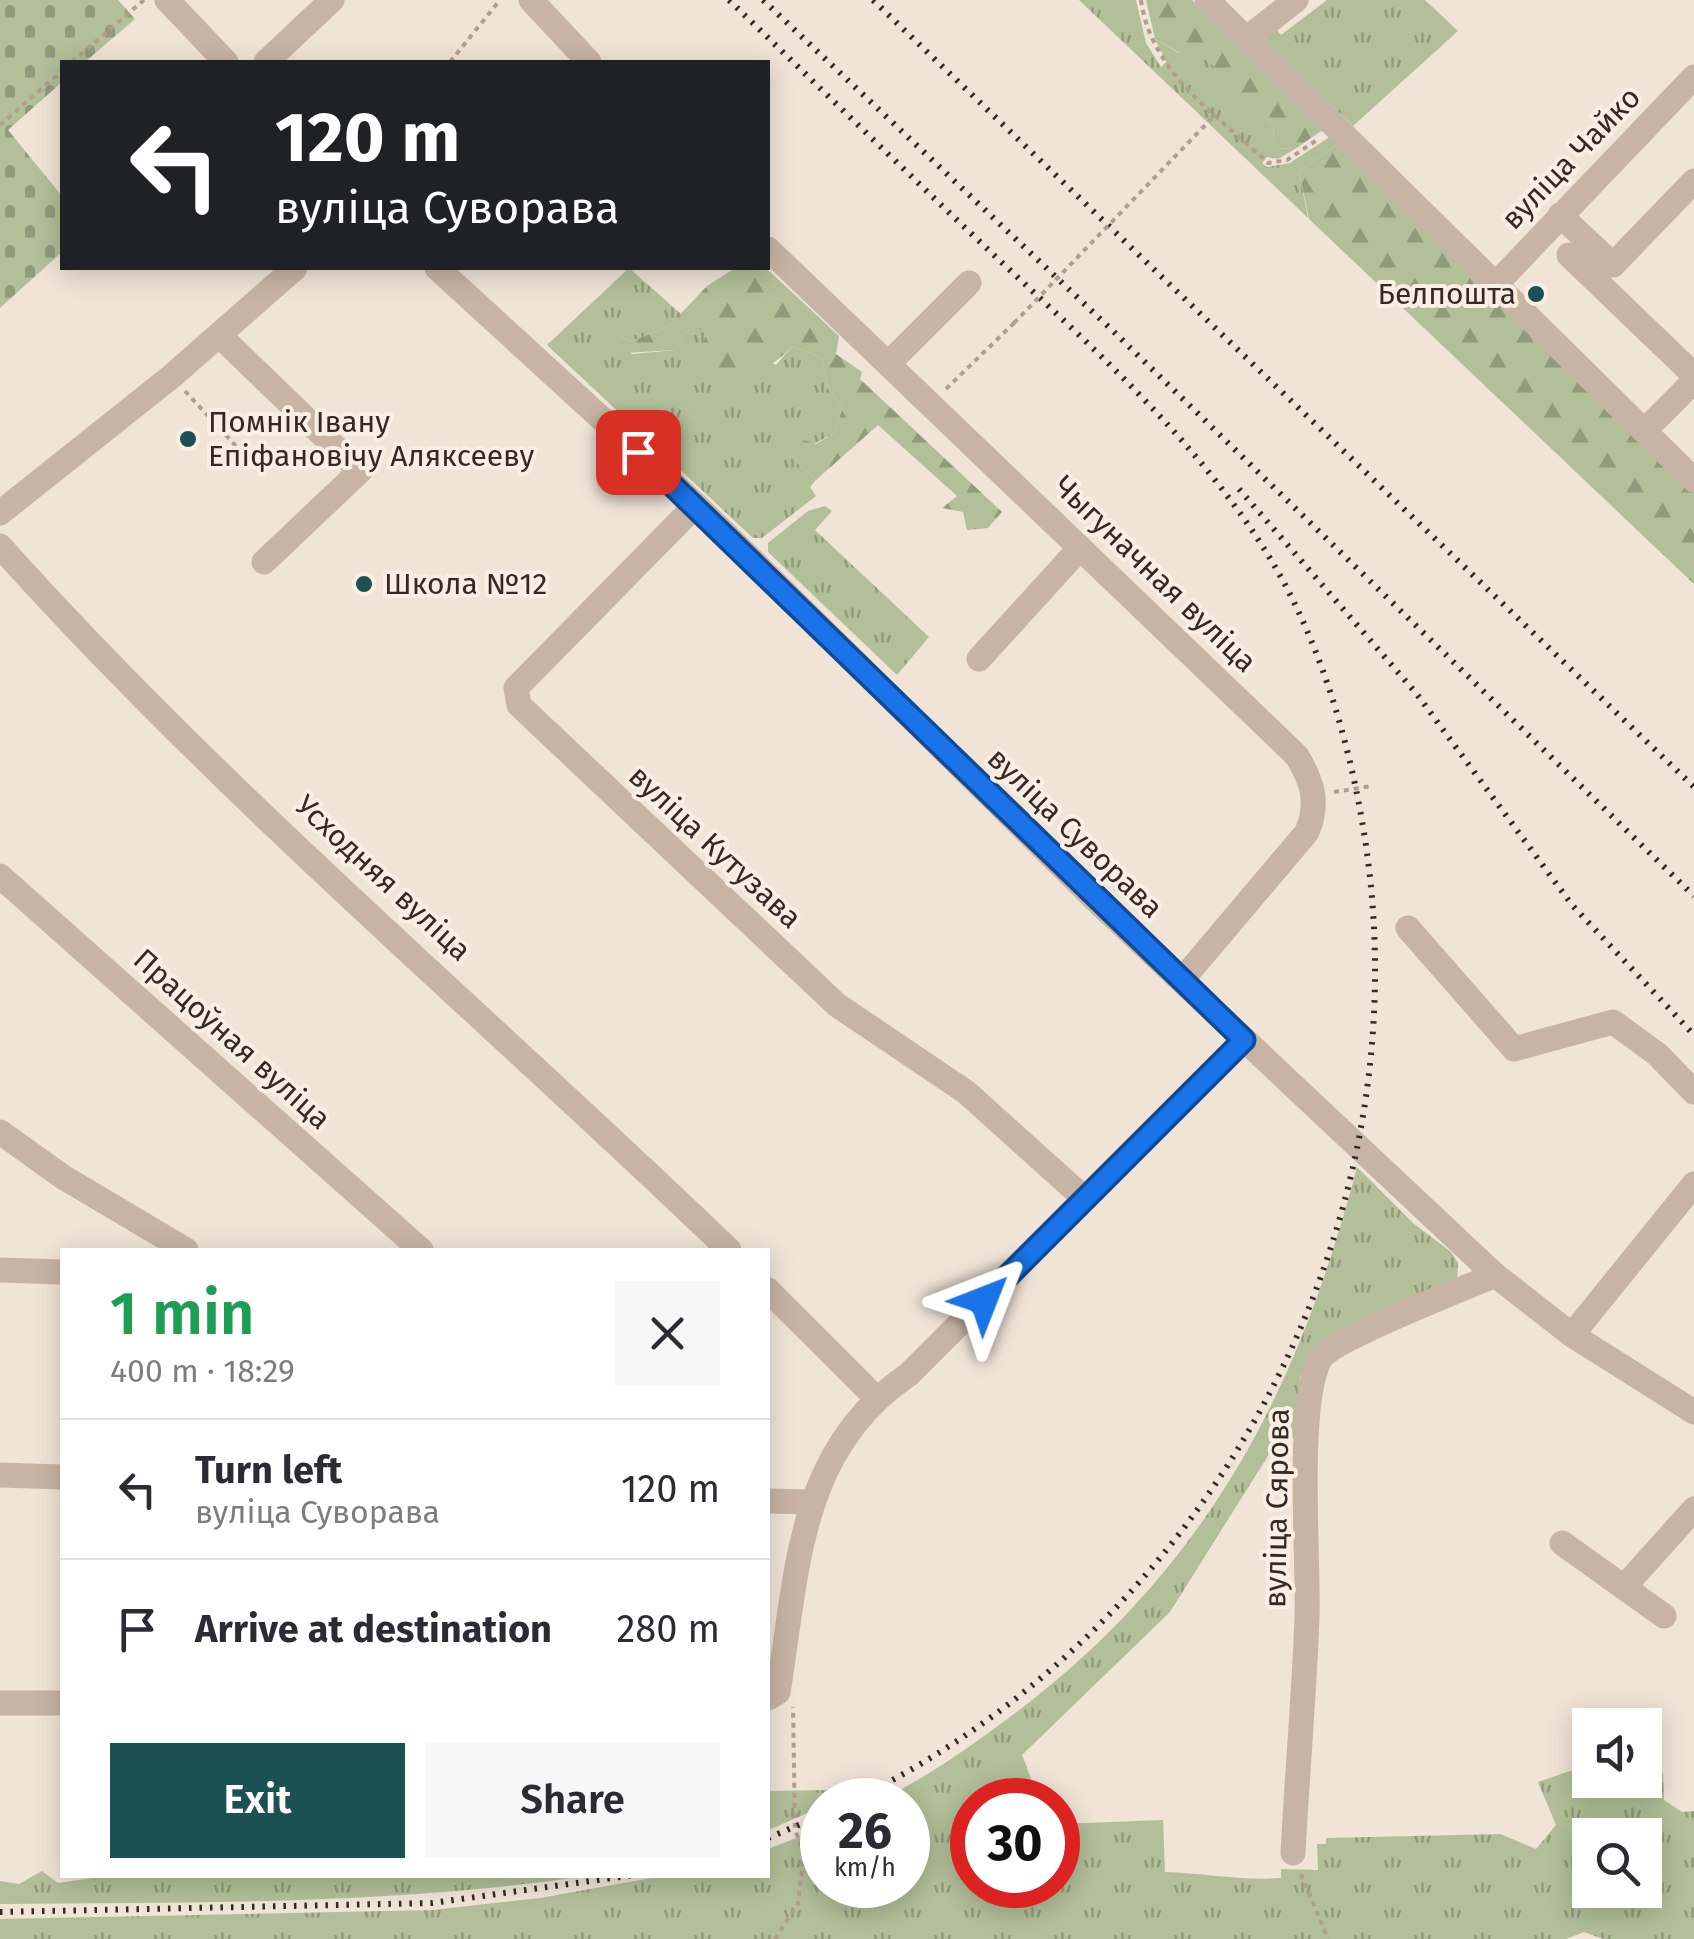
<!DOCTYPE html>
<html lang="en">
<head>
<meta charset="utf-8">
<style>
	body { margin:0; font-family:"Fira Sans",sans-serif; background:#f7f7f7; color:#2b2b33; height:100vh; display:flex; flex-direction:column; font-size:38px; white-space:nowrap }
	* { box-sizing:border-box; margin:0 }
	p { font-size:32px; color:#7c7c81 }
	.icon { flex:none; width:55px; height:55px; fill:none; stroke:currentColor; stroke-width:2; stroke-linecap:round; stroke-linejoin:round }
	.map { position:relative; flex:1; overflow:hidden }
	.side { position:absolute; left:60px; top:1248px; width:710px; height:630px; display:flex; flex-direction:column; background:#fff; border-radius:0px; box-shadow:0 5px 25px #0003 }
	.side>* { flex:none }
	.top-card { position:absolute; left:60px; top:60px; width:710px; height:210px; border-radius:0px; box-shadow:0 5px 25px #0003; background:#202124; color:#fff; overflow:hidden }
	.tools { position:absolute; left:1572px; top:1708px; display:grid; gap:20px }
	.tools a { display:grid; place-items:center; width:90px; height:90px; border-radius:0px; background:#fff; box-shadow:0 5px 25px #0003; font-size:50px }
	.speed { position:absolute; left:800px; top:1778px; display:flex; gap:20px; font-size:50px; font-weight:700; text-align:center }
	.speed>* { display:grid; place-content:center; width:130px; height:130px; border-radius:50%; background:#fff; box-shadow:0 5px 25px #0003; line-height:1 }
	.speed small { font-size:25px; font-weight:400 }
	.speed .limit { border:15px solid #d22; background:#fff; color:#111 }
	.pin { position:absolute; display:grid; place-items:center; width:85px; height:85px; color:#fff; margin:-42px; border-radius:20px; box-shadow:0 5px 15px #0006 }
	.me { position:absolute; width:110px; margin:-55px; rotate:45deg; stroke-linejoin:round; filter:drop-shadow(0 0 8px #0008) }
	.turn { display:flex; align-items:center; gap:35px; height:210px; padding:0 50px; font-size:45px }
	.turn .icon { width:130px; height:130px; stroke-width:2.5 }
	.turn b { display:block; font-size:70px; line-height:85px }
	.round { display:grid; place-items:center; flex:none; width:105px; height:105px; border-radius:0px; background:#f7f7f7 }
	.head { display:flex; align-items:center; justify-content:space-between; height:170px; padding:0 50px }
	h1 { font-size:60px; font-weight:600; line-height:75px; color:#1e9e55 }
	.button { display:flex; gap:20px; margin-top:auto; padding:20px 50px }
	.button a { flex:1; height:115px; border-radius:0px; background:#1c5154; color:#fff; font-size:40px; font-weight:600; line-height:115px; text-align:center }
	.button a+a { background:#f7f7f7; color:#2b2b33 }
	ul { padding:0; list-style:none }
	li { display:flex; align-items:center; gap:30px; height:140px; padding:0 50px; border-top:2px solid #e1e1e2 }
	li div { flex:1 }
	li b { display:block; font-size:38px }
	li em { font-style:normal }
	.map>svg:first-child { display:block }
	.grass { fill:url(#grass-tufts); fill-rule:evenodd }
	.forest { fill:url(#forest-firs) }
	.cemetery { fill:url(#cemetery-stones) }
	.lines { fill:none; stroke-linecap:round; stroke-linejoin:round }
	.path { stroke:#b39e8e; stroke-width:4; stroke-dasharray:5 5; stroke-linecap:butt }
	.minor { stroke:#c8b4a4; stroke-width:25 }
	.rail { stroke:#332a25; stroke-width:6; stroke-dasharray:2.5 8; stroke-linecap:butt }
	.path-bridge { stroke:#b39e8e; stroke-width:4; stroke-dasharray:5 5; stroke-linecap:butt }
	.route-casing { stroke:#114b97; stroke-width:25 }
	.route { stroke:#1a73e8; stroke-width:18 }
	.poi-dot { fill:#1c5154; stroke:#f8eee3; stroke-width:4 }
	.labels { text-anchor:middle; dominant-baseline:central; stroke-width:8; stroke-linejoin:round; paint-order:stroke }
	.street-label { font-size:30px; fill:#332a25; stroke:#f8eee3 }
	.poi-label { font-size:30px; fill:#332a25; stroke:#f8eee3; text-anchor:start }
</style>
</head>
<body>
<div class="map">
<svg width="1694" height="1939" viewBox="0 0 1694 1939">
	<defs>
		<pattern id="grass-tufts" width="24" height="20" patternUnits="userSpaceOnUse" patternTransform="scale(2.5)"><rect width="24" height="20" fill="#b2bf98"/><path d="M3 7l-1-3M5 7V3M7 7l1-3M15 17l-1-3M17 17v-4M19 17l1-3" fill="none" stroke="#919b7c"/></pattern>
		<pattern id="forest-firs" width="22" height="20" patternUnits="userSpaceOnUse" patternTransform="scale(2.5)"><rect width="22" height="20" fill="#b2bf98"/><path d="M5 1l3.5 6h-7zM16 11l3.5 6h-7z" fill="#919b7c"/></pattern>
		<pattern id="cemetery-stones" width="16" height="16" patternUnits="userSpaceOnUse" patternTransform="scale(2.5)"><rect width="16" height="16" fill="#b2bf98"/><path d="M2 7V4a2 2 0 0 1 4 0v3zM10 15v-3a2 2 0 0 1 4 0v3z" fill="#919b7c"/></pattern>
	</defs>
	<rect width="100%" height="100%" fill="#f0e4d7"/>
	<!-- grass -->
	<g class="grass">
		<polygon points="1079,0 1136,0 1146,43 1161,67 1166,62 1155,39 1179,53 1193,44 1274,126 1273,140 1278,148 1295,149 1278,159 1267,157 1262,163 1267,167 1290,163 1331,136 1339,143 1299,171 1308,218"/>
		<polygon points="1327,0 1425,0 1458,31 1353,126 1266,42 1266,34 1275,28 1281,35"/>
		<polygon points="629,268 681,314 668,327 632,341 614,334 632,354 676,350 684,333 696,327 776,365 792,346 822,358 828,389 843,408 833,434 790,456 816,480 810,487 816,496 762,538 753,538 547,345"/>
		<polygon points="825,506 832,511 815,530 929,637 897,675 768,552 768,543 808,511"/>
		<path d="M1357 1167 1413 1223 1451 1252 1458 1263 1457 1283 1310 1357 1300 1377 1297 1437 1276 1443 1170 1612 1022 1755 1039 1800H972V1885H1058V1824L1163 1820 1165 1872C1205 1873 1241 1881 1281 1878V1869L1318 1870 1317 1844H1326V1838L1500 1834 1536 1849 1556 1825 1538 1782 1590 1764V1780H1645L1647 1759 1663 1773 1664 1800 1682 1812 1694 1811V1939H1603L1584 1932 1566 1939H0V1919L433 1910 540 1898 668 1875H768V1849L822 1828V1885H908V1800H880C928 1777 971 1746 1014 1714 1204 1571 1298 1394 1357 1167ZM1590 1835H1645V1890H1590Z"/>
		<polygon points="832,1790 852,1793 822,1800 822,1807 768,1830 768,1791"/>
		<path d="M42 1871 58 1883 113 1875H592C395 1905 198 1902 0 1904V1881L19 1884Z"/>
	</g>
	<!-- forest -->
	<g class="forest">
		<polygon points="1146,0 1192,0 1324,129 1295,149 1278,148 1273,140 1274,126 1254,106 1238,109 1218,92 1219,72 1193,45 1180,53 1155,39"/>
		<polygon points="1339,143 1694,493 1694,584 1309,219 1299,171"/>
		<path d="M735 268H766L839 336 836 354 862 372 860 379 1002 512 988 528 967 530 963 512 942 508 957 496 878 425 816 480 790 456 804 440 816 444 833 434 843 408 828 389 822 358 792 346C767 374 748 374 712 373L700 357 706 333 696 327 684 333 676 350 606 354 600 345 604 337 614 334 632 341 668 327 707 286Z"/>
	</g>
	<!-- cemetery -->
	<polygon class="cemetery" points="0,0 118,0 135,19 85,62 62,62 62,82 8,130 62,196 62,252 0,308"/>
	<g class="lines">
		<!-- path -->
		<g class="path">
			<path d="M1141 0C1151 73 1217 115 1268 163L1287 160 1317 140"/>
			<polyline points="72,62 144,0"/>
			<polyline points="450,62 500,0"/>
			<polyline points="0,125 62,71"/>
			<polyline points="946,389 1014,323"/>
			<polyline points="185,391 246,457"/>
			<polyline points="1334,792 1372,786"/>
			<polyline points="1115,891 1122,883"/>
			<polyline points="1301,1874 1328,1939"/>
			<polyline points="775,1939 798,1904 804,1854 795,1829 793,1707"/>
		</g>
		<!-- minor -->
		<g class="minor">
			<polyline points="167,0 226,62"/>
			<polyline points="531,0 589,62"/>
			<polyline points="1207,0 1694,480"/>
			<polyline points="1246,39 1296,0"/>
			<polyline points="266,62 332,0"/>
			<polyline points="1560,215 1613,265 1694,181"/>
			<path d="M768 249 1297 756C1313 783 1319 803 1307 832L1182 980"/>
			<polyline points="1569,255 1694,375"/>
			<polyline points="437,268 696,505 1103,907 1495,1275 1572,1335 1694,1412"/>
			<polyline points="1495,285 1694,77"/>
			<polyline points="219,335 360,471 264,562"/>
			<polyline points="890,362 969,283"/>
			<polyline points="1644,431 1694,381"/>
			<polyline points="696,505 516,688 519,705 837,1005 966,1092 1085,1199"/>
			<polyline points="0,513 172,376 295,268"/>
			<path d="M0 546C225 797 486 1016 729 1250"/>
			<polyline points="979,659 1080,548"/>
			<polyline points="0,876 421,1250"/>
			<polyline points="1408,928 1514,1049 1613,1022 1657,1054 1694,1092"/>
			<polyline points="0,1132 63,1177 186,1250"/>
			<polyline points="0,1270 62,1272"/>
			<polyline points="768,1290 875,1397"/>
			<polyline points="1572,1335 1694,1184"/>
			<polyline points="0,1475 62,1477"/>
			<polyline points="768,1501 810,1502"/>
			<polyline points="1562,1543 1664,1616"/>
			<polyline points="1624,1587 1694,1509"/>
			<path d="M768 1698 778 1692C798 1572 797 1450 908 1375L1244 1040"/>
			<polyline points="0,1703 62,1703"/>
			<path d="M1293 1853C1297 1775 1304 1697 1307 1618 1309 1559 1296 1409 1319 1361 1329 1340 1466 1288 1495 1275"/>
		</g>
		<!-- rail -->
		<g class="rail">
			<path d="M729 0C818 86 907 173 997 258 1093 348 1192 436 1263 547 1315 628 1346 728 1362 821 1432 1219 1214 1624 854 1800"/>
			<polyline points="763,0 1113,331 1694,896"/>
			<polyline points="873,0 1694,787"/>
			<polyline points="1239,489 1416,693 1572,905 1694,1035"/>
			<polyline points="768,1838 822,1815"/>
			<polyline points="0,1912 432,1903 634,1875"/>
		</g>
		<!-- path-bridge -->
		<polyline class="path-bridge" points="1014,323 1216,114"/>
	</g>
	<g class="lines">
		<defs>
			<polyline id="route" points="638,452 1244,1040 984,1300"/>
		</defs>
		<!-- route casing -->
		<use href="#route" class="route-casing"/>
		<!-- route -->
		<use href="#route" class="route"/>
	</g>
	<!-- markers -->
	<g class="poi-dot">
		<circle cx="1536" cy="294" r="10"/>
		<circle cx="188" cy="439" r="10"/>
		<circle cx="364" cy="584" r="10"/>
	</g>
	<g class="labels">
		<!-- street labels -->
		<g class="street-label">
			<text transform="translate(1571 158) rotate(-46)">вуліца Чайко</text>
			<text transform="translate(1155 574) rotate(44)">Чыгуначная вуліца</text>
			<text transform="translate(1075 833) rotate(44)">вуліца Суворава</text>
			<text transform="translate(715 847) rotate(43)">вуліца Кутузава</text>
			<text transform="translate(383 878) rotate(43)">Усходняя вуліца</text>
			<text transform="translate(232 1039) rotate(42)">Працоўная вуліца</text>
			<text transform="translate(1277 1508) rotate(-89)">вуліца Сярова</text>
		</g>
		<!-- poi labels -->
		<g class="poi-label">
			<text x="1516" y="294" text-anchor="end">Белпошта</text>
			<text x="208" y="422">Помнік Івану<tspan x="208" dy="34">Епіфановічу Аляксееву</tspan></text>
			<text x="384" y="584">Школа №12</text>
		</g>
	</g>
</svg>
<div class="tools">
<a><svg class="icon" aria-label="sound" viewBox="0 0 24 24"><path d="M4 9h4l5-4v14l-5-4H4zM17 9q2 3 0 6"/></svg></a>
<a><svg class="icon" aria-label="search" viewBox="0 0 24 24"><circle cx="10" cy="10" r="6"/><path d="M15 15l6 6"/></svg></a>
</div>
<div class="speed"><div>26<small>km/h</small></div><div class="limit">30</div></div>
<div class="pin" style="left:638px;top:452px;background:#d93025"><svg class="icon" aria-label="arrive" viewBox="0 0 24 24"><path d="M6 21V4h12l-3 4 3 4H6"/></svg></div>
<svg class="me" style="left:984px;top:1300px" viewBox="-20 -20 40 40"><path d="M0-17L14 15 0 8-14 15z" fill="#1a73e8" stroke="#fff" stroke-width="4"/></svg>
<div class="top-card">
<div class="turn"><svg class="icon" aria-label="left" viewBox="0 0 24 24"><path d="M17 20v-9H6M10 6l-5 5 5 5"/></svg><div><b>120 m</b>вуліца Суворава</div></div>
</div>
<section class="side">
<div class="head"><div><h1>1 min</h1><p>400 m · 18:29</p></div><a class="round"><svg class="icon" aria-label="close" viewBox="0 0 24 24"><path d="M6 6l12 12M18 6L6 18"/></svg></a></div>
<ul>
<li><svg class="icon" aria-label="left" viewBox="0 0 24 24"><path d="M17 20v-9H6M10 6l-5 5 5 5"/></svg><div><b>Turn left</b><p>вуліца Суворава</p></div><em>120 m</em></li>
<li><svg class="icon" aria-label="arrive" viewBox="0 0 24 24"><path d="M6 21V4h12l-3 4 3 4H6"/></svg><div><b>Arrive at destination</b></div><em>280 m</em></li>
</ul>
<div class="button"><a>Exit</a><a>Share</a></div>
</section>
</div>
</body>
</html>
